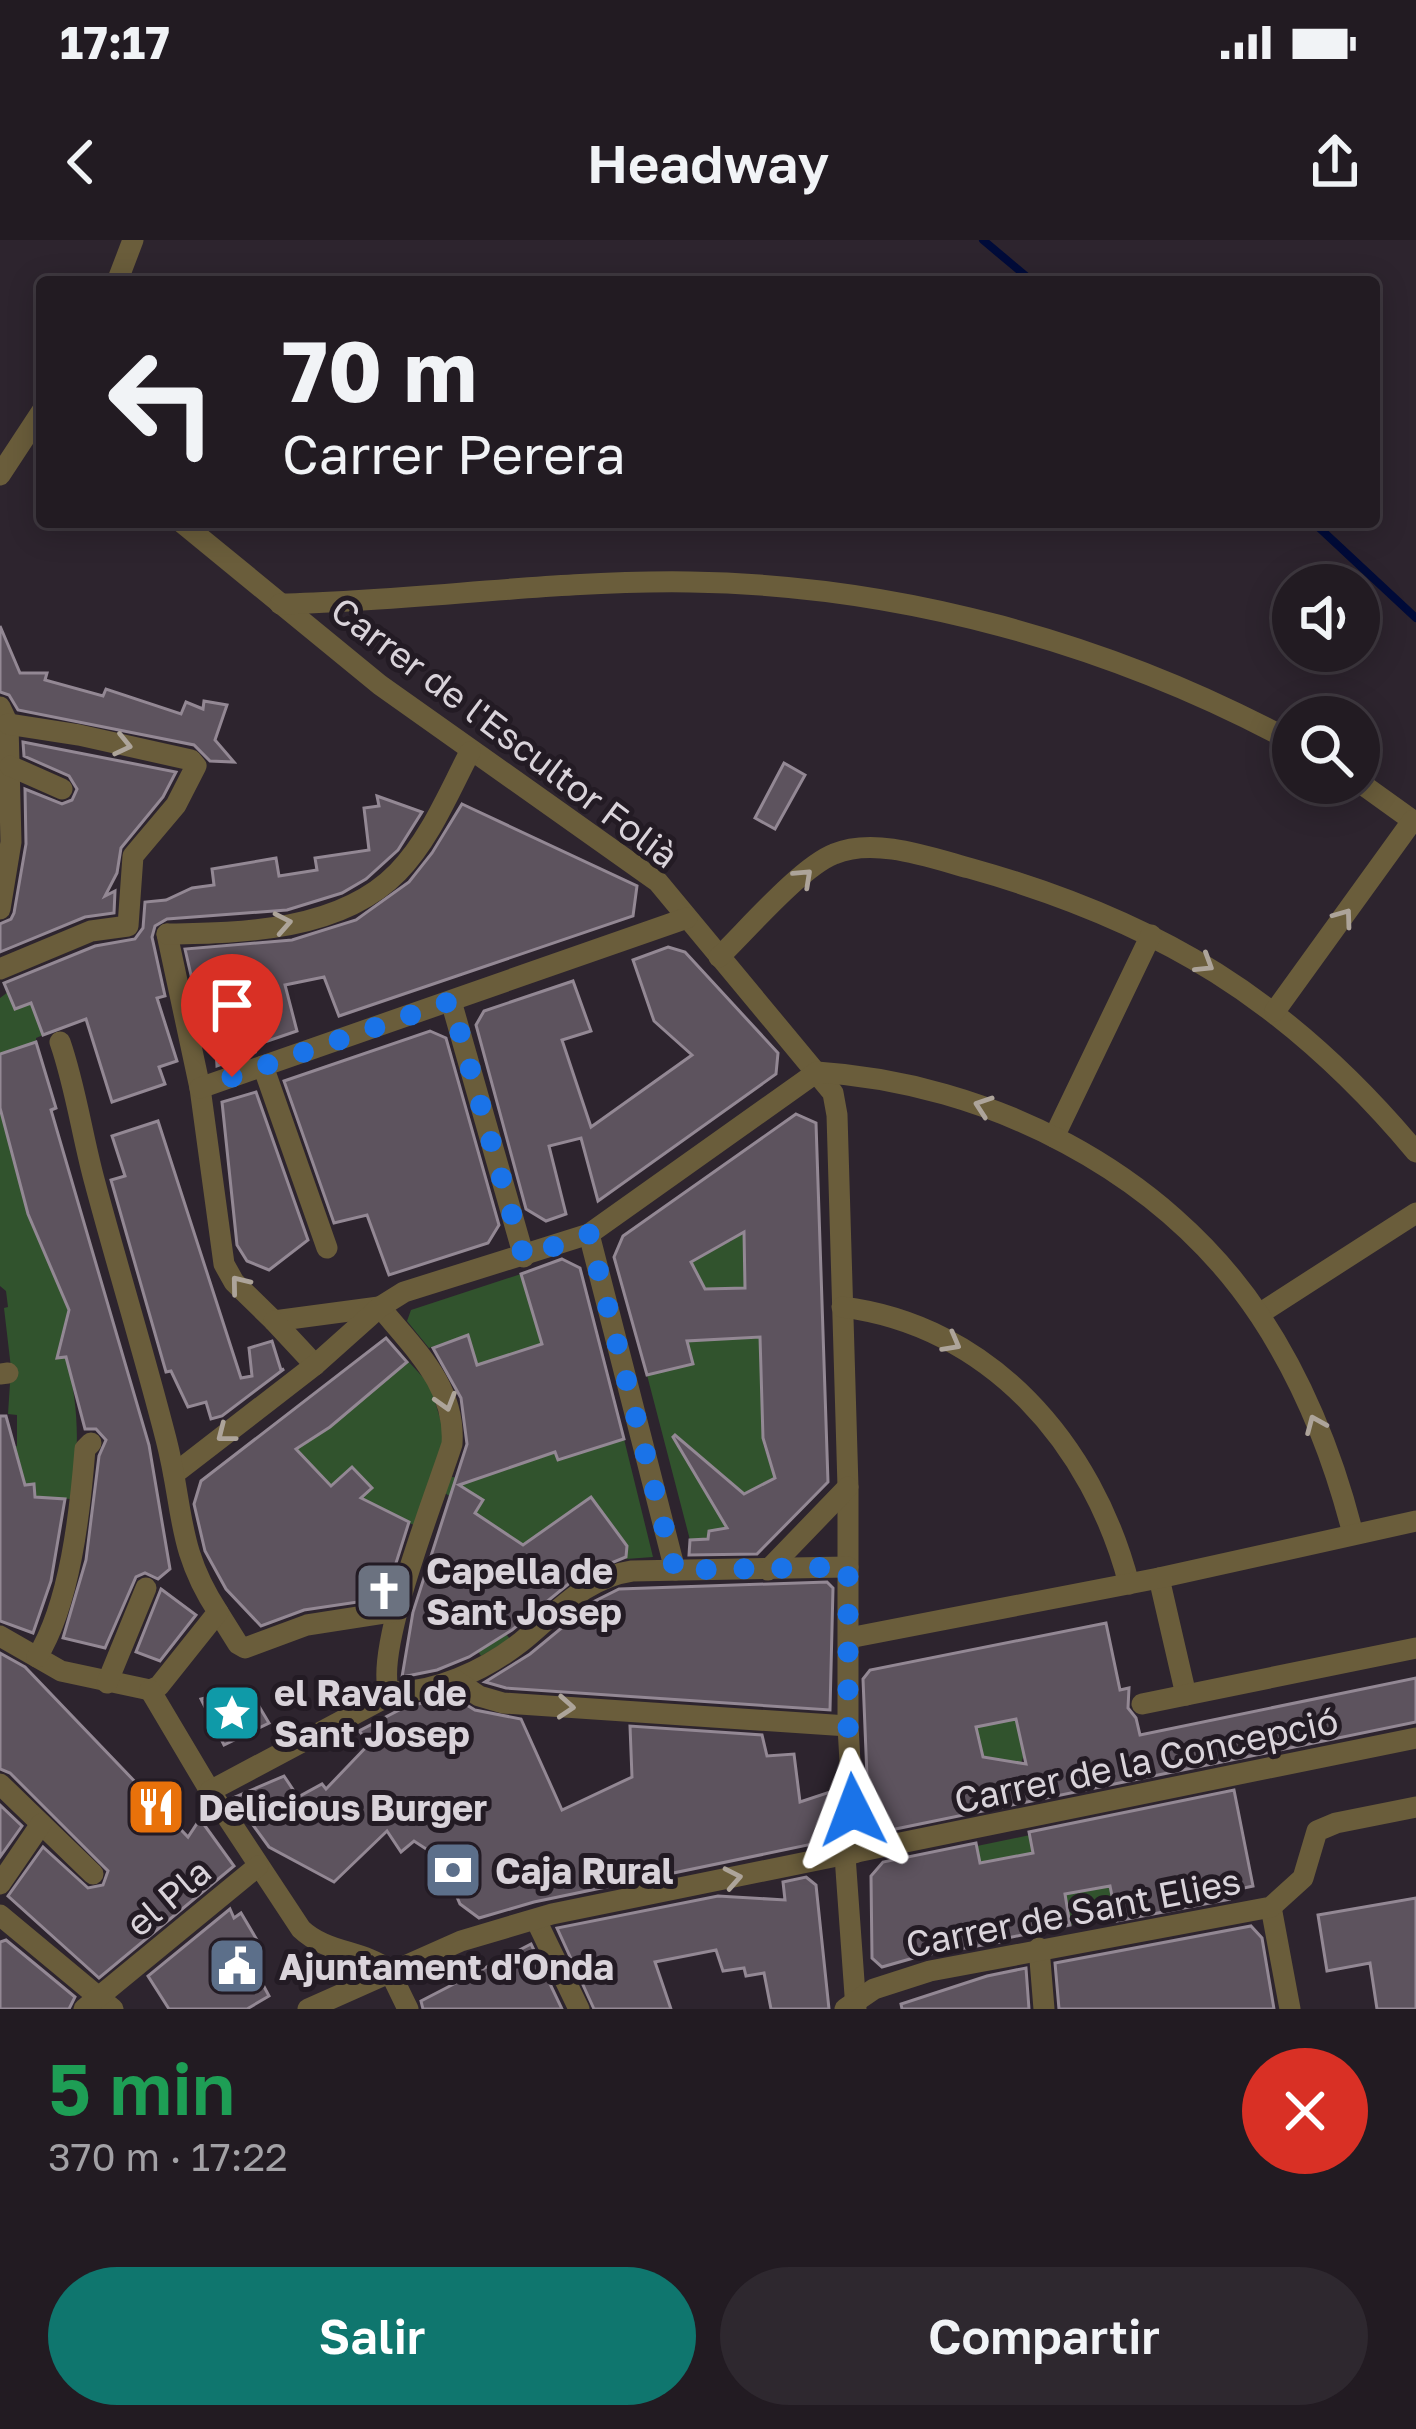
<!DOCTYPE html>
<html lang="es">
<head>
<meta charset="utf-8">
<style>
	body { margin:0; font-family:"Golos Text",sans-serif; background:#2e282f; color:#f1f3f6; height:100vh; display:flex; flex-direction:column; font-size:45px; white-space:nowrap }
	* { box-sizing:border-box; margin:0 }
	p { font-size:39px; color:#a2a1a5 }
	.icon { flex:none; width:66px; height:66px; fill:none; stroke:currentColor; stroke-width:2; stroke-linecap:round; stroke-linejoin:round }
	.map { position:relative; height:1769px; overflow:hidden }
	.side { display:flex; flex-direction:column; background:#221b22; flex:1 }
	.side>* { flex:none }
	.top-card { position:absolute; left:36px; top:36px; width:1344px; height:252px; border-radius:12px; box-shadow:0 6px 30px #0003,0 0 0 3px #3f3940; background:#221b22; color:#f1f3f6; overflow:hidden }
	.controls { position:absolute; left:1272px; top:324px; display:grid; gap:24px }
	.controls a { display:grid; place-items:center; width:108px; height:108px; border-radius:50%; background:#221b22; box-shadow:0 6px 30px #0003,0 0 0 3px #3f3940; font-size:60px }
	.pin { position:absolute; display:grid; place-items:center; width:102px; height:102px; color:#fff; margin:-123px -51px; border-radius:50% 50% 50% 0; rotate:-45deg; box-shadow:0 0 12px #0007 }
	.pin .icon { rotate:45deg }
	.me { position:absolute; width:132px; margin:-66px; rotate:357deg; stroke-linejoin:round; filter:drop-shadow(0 0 9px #0008) }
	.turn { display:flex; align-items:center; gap:42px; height:252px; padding:0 48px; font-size:54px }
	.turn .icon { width:156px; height:156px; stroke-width:2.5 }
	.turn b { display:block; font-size:84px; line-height:102px }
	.round { display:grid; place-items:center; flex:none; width:126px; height:126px; border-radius:63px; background:#2e282f }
	.overview { display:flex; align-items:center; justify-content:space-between; height:204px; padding:0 48px }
	h1 { font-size:72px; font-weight:600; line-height:90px; color:#1e9e55 }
	.action { display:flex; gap:24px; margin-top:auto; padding:24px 48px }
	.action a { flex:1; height:138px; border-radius:72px; background:#0f766e; color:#fff; font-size:48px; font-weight:600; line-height:138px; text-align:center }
	.action a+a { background:#2e282f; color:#f1f3f6 }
	.status { display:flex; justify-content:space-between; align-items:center; height:84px; padding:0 60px; background:#221b22; direction:ltr }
	.status svg { height:33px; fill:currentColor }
	header { display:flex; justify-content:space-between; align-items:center; height:156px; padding:0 48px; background:#221b22; font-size:54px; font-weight:600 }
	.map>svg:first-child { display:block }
	.green { fill:#31532d }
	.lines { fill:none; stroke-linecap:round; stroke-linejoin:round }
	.stream { stroke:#000b39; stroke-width:8 }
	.building { fill:#5d535e; stroke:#938894; stroke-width:3; fill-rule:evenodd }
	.street { stroke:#6a5d3b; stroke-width:21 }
	.oneway { stroke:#ada49a }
	.route { stroke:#1a73e8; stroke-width:21; stroke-dasharray:0 37.8 }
	.labels { text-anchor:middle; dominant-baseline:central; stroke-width:10; stroke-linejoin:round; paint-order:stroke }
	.street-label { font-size:36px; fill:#d9d3da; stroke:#231b24 }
	.poi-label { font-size:36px; font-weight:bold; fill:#d9d3da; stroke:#231b24; text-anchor:start }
</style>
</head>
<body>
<div class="status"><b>17:17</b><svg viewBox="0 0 49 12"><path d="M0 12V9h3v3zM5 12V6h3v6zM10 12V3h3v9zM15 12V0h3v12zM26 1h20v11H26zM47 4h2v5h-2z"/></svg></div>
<header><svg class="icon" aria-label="back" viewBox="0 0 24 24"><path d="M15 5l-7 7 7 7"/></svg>Headway<svg class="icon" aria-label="share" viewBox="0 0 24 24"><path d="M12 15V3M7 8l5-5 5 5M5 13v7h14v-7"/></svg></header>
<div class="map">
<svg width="1416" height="1769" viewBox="0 0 1416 1769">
	<rect width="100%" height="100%" fill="#2d242e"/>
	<!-- green -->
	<g class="green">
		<polygon points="8,752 15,769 31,763 43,795 36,798 36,802 0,814 0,758"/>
		<path d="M0 868 28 974 69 1070 57 1117H66C79 1165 80 1210 71 1259L35 1257 34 1245H25L19 1222H11L0 1208 17 1206V1175L8 1174 11 1128 4 1068 8 1067 6 1051 0 1046Z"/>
		<polygon points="693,948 730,1002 749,987 766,966 745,1048 728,1049 760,1097 763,1204 774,1236 796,1226 817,1255 798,1274 772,1239 759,1246 770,1260 760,1268 689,1223 727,1288 708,1299 690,1300 647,1135 692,1124 687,1099 695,1030 691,1022"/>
		<polygon points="521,1034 543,1103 477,1125 467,1095 429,1108 407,1081 411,1070"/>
		<polygon points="408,1121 430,1145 445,1195 416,1286 389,1274 320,1296 371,1249 352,1228 331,1246 289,1215 330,1186"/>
		<polygon points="624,1199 653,1317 626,1319 627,1306 591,1258 523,1306 534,1321 524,1329 513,1316 501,1327 510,1338 497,1350 488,1340 474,1354 510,1399 481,1416 478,1411 490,1403 482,1390 471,1397 456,1376 492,1303 503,1309 510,1297 475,1273 482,1259 462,1247 454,1259 445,1253 451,1237 477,1239 554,1209 559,1220"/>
		<polygon points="1012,1459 1024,1515 1021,1523 962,1512 958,1492 976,1488 972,1467 990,1484 996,1483"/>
		<polygon points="1030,1595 1033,1614 980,1623 977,1606"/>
		<polygon points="1110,1646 1116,1677 1070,1685 1065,1653"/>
	</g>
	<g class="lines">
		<!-- stream -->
		<g class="stream">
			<polyline points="983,0 1033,42"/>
			<polyline points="1313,282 1416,378"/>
		</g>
	</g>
	<!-- building -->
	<g class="building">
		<polygon points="0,386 20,433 47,433 45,440 103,456 106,449 181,474 186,462 203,469 204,461 227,465 215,500 234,522 210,521 194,505 18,470 9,455 0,452"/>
		<polygon points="23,502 176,532 163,557 121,608 117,633 105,656 115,651 114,673 85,677 0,712 0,684 11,679 14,673 26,604 25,549 62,564 72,560 77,549 69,536 24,516"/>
		<polygon points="784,523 805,535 775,589 755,578"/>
		<polygon points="377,556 422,572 398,610 366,639 342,653 287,670 167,679 155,686 152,697 165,756 157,758 177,821 159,827 165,844 112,862 86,779 43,795 31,763 15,769 4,743 95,706 135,699 143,688 145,662 166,660 192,648 214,645 212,629 276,618 279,636 317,630 315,618 369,610 364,568 379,566"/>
		<polygon points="462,564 637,646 633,676 339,776 324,737 285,745 297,791 253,806 255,812 217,826 216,809 197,761 185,709 292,700 356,680 409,642 432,613"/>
		<polygon points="668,707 685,712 778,813 776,834 598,961 581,898 549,906 566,974 546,981 526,969 476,785 484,771 573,741 591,791 562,800 591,887 692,815 654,781 633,720"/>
		<polygon points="430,791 446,798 499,985 488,1003 389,1035 367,975 334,983 284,841"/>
		<polygon points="36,802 56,868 51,870 149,1205 170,1329 158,1339 145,1333 136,1337 105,1408 63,1398 86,1320 99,1216 106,1200 96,1189 85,1189 66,1117 57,1118 69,1070 28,974 0,868 0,814"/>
		<polygon points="256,852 308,1000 269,1030 247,1021 237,1005 222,862"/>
		<path d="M796 874 816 883 828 1242 757 1314 689 1315 690 1300 708 1299 709 1291 727 1288 673 1197 675 1195 744 1254 775 1238 763 1198 760 1097 687 1101 693 1124 647 1135 614 1017 623 996ZM744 992 745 1048 705 1049 691 1022Z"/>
		<polygon points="158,881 241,1138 252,1136 249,1108 272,1101 281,1130 284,1129 222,1176 211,1179 206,1162 188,1167 171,1131 166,1132 111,940 125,936 112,896"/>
		<polygon points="562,1019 580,1028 624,1199 558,1220 555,1212 459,1245 483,1260 475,1273 523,1305 591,1257 627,1306 626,1317 577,1337 512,1390 469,1417 437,1430 402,1437 413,1372 467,1204 461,1158 433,1108 468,1095 477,1125 542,1104 521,1034"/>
		<polygon points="386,1098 407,1122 330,1187 296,1209 331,1246 352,1227 372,1248 361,1258 409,1282 385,1358 304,1370 261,1386 226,1349 205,1311 194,1264 201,1241"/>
		<polygon points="0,1176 6,1176 25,1245 34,1244 35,1257 65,1259 51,1341 33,1393 0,1381"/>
		<polygon points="827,1342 833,1348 830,1470 506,1448 485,1442 530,1414 593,1362 619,1349"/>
		<polygon points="161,1349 196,1375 160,1421 136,1412"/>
		<path d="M1106 1383 1120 1450 1129 1448 1128 1468 1136 1478 1140 1495 1416 1438V1482L876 1593 869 1586 863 1439 870 1430ZM1016 1479 1026 1524 983 1517 976 1487Z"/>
		<polygon points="0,1413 25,1427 188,1597 200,1579 234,1626 99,1738 8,1656 43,1607 88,1648 103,1645 108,1631 10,1533 0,1529"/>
		<polygon points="242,1449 246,1455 251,1453 269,1483 224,1505 201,1459"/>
		<polygon points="452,1456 475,1470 521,1479 562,1570 632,1537 630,1486 762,1495 767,1516 794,1514 800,1562 836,1550 839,1590 832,1600 534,1662 479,1678 460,1664 440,1618 414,1601 401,1612 387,1591 334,1642 269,1607 233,1558 284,1536 298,1557 322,1544 326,1549 370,1503 359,1491 405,1467"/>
		<polygon points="1234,1550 1253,1646 1239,1649 1230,1659 1117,1681 1110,1646 1065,1654 1070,1685 998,1700 1001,1702 924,1715 882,1727 872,1718 871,1636 883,1622 976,1603 980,1623 1033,1613 1029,1592"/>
		<polygon points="0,1565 22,1586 0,1617"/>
		<polygon points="806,1637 816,1645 829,1769 771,1769 764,1733 746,1736 744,1728 723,1731 716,1710 655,1722 671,1769 594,1769 557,1688 718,1656 785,1660 783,1642"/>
		<polygon points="1416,1658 1416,1769 1377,1769 1370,1723 1327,1731 1318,1675"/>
		<polygon points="230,1669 234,1678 241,1673 257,1700 252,1705 262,1720 253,1726 269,1756 247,1769 169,1769 148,1736"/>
		<polygon points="1251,1686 1262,1698 1274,1769 1059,1769 1055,1723"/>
		<polygon points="6,1700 75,1757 69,1769 0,1769 0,1702"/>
		<polygon points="531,1704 562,1769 423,1769 421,1761"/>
		<polygon points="1026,1728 1029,1769 902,1769 901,1764 987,1736"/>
	</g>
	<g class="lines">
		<!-- street -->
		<g class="street">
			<polyline points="117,42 133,0"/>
			<polyline points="0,235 42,171"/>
			<polyline points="181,282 380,445 658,642 833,853 837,875 848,1247 848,1486 855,1613"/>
			<path d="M280 364C417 361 553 340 690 342 899 345 1110 403 1293 502"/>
			<polyline points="0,467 8,484 11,602 0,669"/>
			<polyline points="10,526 62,549"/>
			<polyline points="1359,542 1416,583"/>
			<polyline points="167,694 200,848 224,1024 234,1042 274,1081 379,1067"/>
			<path d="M167 694C243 693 341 691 398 632 430 599 449 552 470 512"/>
			<path d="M719 717C747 690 801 627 834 614 874 597 929 617 969 628 1159 681 1289 760 1416 912"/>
			<polyline points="0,729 91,691 128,686 133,616 176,565 196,526 191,520 79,495 8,484"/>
			<polyline points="451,761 524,1017"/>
			<polyline points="1275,771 1413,580"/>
			<polyline points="263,826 327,1008"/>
			<polyline points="200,848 687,678"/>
			<polyline points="1054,897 1151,695"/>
			<polyline points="589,994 675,1330"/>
			<path d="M380 1067C414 1109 456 1146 452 1204 436 1254 374 1409 389 1452 434 1454 485 1430 521 1402 557 1373 584 1338 632 1331L848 1327"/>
			<path d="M842 1067C990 1085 1093 1205 1129 1344"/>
			<polyline points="1259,1074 1416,973"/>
			<polyline points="274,1081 315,1125"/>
			<polyline points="0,1134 8,1133"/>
			<path d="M174 1234 315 1125 380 1067 404 1052 589 994 817 832C988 843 1163 930 1260 1076 1303 1141 1334 1219 1353 1294"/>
			<polyline points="768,1330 848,1247"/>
			<polyline points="1159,1338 1186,1455"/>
			<polyline points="218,1372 238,1404 245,1408 307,1385 397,1371"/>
			<path d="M0 1396 61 1431 150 1450 159 1446 218 1372C176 1308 184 1268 166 1199 144 1113 118 1029 95 943 82 896 76 848 60 802"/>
			<polyline points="849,1398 1159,1338 1416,1281"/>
			<path d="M37 1417C70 1364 80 1273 85 1209L91 1203"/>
			<polyline points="455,1440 479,1456 503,1463 848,1486"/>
			<polyline points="107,1443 146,1348"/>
			<polyline points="150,1450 210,1551"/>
			<polyline points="1142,1464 1416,1408"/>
			<polyline points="0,1544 93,1634"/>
			<polyline points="845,1616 856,1769"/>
			<polyline points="0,1644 41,1584"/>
			<polyline points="1271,1667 1290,1769"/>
			<polyline points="0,1675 113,1769"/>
			<polyline points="536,1680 579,1769"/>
			<polyline points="1039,1708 1044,1769"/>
			<path d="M389 1730C362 1710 326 1713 301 1689L210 1551 394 1453"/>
			<polyline points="389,1730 408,1769"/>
			<polyline points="84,1769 258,1626"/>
			<polyline points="308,1769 461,1701 552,1674 1416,1498"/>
			<polyline points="845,1769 874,1749 930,1731 1271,1667 1303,1638 1317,1591 1336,1583 1416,1567"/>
		</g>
	</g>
	<!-- one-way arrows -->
	<defs><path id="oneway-chevron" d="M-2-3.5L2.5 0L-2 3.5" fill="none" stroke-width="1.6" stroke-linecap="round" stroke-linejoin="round" transform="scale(3)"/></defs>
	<g class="oneway">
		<use href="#oneway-chevron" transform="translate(123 505) rotate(13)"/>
		<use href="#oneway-chevron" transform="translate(804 637) rotate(-43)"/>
		<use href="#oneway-chevron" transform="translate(1344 677) rotate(-54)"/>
		<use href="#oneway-chevron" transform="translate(283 683) rotate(-11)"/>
		<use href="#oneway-chevron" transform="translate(1205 724) rotate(32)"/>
		<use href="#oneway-chevron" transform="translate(983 866) rotate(-161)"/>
		<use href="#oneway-chevron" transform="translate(239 1044) rotate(-129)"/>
		<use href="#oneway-chevron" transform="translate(952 1103) rotate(29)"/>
		<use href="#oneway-chevron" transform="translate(446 1162) rotate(73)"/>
		<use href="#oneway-chevron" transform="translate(1315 1184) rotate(-113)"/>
		<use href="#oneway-chevron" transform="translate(225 1194) rotate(142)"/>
		<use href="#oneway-chevron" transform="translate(566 1467) rotate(4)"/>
		<use href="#oneway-chevron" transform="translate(733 1638) rotate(-11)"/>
	</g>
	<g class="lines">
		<!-- route -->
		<polyline class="route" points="232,837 451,761 524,1017 589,994 675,1330 848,1327 848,1486 853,1570"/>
	</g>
	<!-- icons -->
	<defs>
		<symbol id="church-square" viewBox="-11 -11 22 22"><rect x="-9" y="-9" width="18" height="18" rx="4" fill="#6b7280" stroke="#231b24"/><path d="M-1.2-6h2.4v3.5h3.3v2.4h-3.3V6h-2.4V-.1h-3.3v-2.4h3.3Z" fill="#fff"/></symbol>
		<symbol id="sight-square" viewBox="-11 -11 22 22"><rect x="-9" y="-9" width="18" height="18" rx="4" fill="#0f9aa8" stroke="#231b24"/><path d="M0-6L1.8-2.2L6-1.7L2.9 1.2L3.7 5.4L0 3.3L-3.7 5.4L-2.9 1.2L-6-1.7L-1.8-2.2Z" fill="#fff"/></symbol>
		<symbol id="restaurant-square" viewBox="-11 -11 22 22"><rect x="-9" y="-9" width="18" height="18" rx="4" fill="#e8710a" stroke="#231b24"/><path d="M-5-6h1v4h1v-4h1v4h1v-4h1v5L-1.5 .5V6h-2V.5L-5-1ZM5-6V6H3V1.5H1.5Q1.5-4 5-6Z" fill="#fff"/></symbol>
		<symbol id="bank-square" viewBox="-11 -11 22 22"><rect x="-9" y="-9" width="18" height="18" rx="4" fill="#5c6f8a" stroke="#231b24"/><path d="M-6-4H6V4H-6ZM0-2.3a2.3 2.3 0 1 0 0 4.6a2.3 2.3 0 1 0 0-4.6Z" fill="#fff"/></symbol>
		<symbol id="civic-square" viewBox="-11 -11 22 22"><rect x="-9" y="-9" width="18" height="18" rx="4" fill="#5c6f8a" stroke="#231b24"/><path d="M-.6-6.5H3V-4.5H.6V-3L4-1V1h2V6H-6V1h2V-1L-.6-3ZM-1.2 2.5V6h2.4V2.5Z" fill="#fff"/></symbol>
	</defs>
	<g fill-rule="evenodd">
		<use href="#church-square" x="351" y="1318" width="66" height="66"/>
		<use href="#sight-square" x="199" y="1440" width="66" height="66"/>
		<use href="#restaurant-square" x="123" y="1534" width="66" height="66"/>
		<use href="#bank-square" x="420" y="1597" width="66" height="66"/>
		<use href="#civic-square" x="204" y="1693" width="66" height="66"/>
	</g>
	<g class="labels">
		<!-- street labels -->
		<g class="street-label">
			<text transform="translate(505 492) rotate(37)">Carrer de l'Escultor Folià</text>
			<text transform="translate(1146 1520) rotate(-12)">Carrer de la Concepció</text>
			<text transform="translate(168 1657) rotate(-40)">el Pla</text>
			<text transform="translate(1073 1672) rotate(-11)">Carrer de Sant Elies</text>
		</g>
		<!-- poi labels -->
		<g class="poi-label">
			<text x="426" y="1330">Capella de<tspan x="426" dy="41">Sant Josep</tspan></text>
			<text x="274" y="1452">el Raval de<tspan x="274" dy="41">Sant Josep</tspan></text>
			<text x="198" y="1567">Delicious Burger</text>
			<text x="495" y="1630">Caja Rural</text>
			<text x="279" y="1726">Ajuntament d'Onda</text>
		</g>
	</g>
</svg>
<div class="controls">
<a><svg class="icon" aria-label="sound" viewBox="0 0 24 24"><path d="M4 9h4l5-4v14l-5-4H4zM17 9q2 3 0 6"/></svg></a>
<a><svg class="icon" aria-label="search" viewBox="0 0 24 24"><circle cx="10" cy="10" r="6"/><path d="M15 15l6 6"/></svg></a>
</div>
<div class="pin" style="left:232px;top:837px;background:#d93025"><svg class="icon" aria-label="arrive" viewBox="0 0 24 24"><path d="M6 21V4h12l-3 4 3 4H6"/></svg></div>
<svg class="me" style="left:853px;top:1570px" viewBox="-20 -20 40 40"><path d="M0-17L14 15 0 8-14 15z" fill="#1a73e8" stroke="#fff" stroke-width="4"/></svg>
<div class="top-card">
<div class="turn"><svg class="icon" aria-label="left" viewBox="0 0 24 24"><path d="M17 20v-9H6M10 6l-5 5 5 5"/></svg><div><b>70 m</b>Carrer Perera</div></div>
</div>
</div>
<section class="side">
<div class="overview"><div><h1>5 min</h1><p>370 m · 17:22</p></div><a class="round" style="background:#d93025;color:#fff"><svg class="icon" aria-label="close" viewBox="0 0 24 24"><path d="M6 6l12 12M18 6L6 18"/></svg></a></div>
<div class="action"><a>Salir</a><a>Compartir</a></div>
</section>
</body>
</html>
